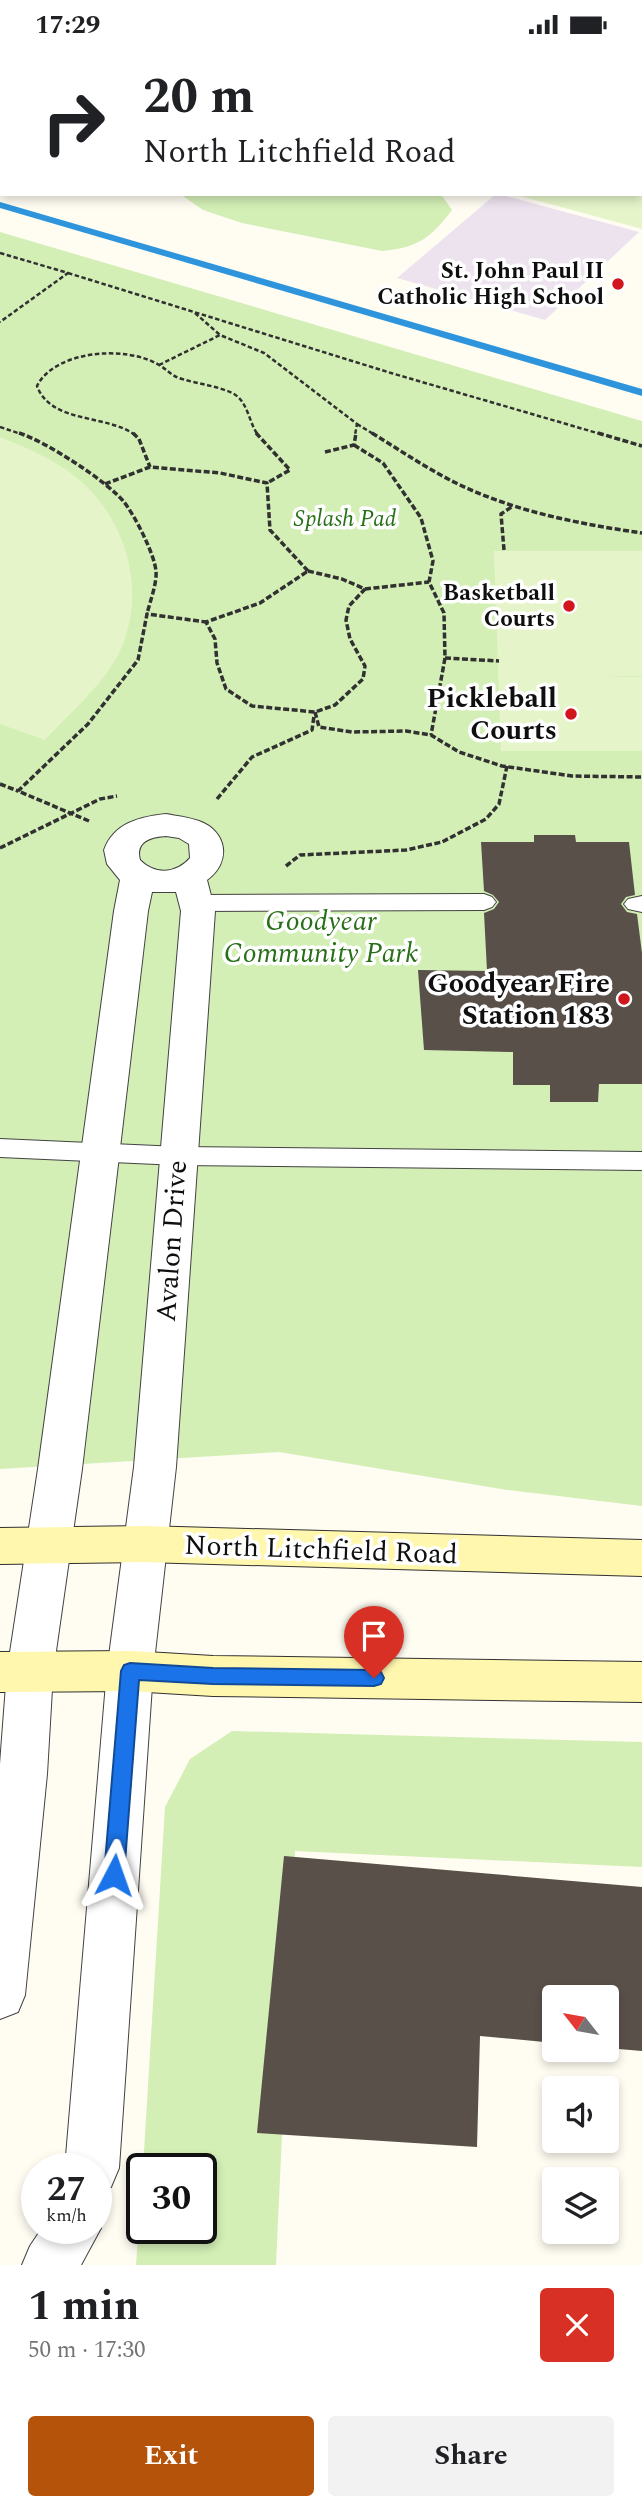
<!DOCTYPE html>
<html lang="en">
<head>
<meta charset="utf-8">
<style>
	body { margin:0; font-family:Spectral,serif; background:#f2f2f2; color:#202124; height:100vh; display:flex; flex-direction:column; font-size:26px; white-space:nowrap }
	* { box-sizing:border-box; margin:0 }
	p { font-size:23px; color:#757577 }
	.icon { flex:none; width:38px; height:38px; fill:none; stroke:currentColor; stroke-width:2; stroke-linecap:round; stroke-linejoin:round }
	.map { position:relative; height:2216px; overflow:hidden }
	.drawer { display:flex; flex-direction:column; background:#fff; flex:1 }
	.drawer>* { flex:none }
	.guide { position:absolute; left:0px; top:0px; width:642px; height:147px; box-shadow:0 4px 10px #0003; background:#fff; color:#202124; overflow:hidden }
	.needle { width:46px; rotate:301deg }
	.buttons { position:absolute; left:542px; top:1936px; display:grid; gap:14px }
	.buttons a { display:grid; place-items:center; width:77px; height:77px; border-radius:7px; background:#fff; box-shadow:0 4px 10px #0003; font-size:35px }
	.speed { position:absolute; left:21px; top:2104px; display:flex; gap:14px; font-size:35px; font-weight:700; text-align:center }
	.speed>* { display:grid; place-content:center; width:91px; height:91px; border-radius:50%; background:#fff; box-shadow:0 4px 10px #0003; line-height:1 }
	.speed small { font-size:18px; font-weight:400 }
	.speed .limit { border:4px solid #111; border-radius:10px; background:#fff; color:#111 }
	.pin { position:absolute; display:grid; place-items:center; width:60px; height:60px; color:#fff; margin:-72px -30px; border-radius:50% 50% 50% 0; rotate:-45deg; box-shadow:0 0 7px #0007 }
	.pin .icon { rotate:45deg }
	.me { position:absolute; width:77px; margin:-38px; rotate:4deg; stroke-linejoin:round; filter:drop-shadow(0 0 5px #0008) }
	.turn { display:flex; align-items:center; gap:24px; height:147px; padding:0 28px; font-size:32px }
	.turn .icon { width:91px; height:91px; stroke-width:2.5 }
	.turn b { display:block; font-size:49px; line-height:60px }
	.round { display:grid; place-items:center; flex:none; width:74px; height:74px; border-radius:7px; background:#f2f2f2 }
	.head { display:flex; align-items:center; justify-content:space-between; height:119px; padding:0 28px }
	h1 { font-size:42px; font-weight:700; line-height:52px }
	.primary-button { display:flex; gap:14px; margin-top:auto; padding:14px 28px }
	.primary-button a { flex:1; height:80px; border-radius:7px; background:#b45309; color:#fff; font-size:28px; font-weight:700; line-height:80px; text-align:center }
	.primary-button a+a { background:#f2f2f2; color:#202124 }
	.status { display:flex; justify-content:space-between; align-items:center; height:49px; padding:0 35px; background:#fff; direction:ltr }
	.status svg { height:19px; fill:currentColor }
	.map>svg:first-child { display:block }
	.industrial { fill:#ede3ef }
	.green { fill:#d3efb6 }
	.pitch { fill:#e5f5c9 }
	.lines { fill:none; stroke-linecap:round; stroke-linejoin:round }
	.stream { fill:#2e95dd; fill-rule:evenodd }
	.building { fill:#59504a }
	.lane-casing { stroke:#424242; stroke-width:2 }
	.street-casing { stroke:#424242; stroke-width:2 }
	.secondary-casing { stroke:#313131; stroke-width:2 }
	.path-far1 { stroke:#313131; stroke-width:2.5; stroke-dasharray:4.5 2.5; stroke-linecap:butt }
	.path { stroke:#313131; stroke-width:3.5; stroke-dasharray:6 2.5; stroke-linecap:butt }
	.lane { fill:#fff; fill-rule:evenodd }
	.street { fill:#fff; fill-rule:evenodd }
	.secondary { fill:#fff7ad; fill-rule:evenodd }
	.route { fill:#1a73e8; stroke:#114b97; stroke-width:2 }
	.poi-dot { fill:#d1161d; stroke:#fff; stroke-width:2.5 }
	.labels { text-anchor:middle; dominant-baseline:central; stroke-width:7; stroke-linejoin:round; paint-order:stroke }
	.far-poi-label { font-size:23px; font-weight:bold; fill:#0f0f0f; stroke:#fff; text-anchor:end }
	.far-park-label { font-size:23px; font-style:italic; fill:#287017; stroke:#fff }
	.poi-label { font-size:28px; font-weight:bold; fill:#0f0f0f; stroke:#fff; text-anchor:end }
	.park-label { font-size:28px; font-style:italic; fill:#287017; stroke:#fff }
	.street-label { font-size:28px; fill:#0f0f0f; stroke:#fff }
</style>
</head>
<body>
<div class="status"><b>17:29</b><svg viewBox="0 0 49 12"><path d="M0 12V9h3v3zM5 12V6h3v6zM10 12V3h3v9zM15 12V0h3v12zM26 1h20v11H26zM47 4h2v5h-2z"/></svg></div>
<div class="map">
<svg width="642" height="2216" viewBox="0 0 642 2216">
	<rect width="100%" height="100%" fill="#fffcf2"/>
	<!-- industrial -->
	<polygon class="industrial" points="496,145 499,145 639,183 545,271 397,229"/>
	<!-- green -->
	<g class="green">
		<path d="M180 145H435L443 148 452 161C431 189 417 199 382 202L242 174 203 161Z"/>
		<polygon points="0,183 642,372 642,1457 507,1441 279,1403 0,1420"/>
		<polygon points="232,1682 642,1693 642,1818 295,1802 276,2216 136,2216 142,2131 142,2179 201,2179 201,2119 143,2119 165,1758 190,1710"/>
	</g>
	<!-- pitch -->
	<g class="pitch">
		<polygon points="508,0 642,0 642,180 513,145 640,145 640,2 506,2"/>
		<path d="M0 388C30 400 65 415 88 439 131 483 146 550 118 606 101 638 69 665 45 691L0 675Z"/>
		<polygon points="494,502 642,502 642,627 592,627 642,628 642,702 501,702"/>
	</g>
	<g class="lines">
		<!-- stream -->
		<polygon class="stream" points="0,153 642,340 642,347 0,159"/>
	</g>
	<!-- building -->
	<g class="building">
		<polygon points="534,786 575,786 576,793 629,793 635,846 626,848 621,855 627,863 637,865 642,904 642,1035 599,1035 598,1053 550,1053 550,1036 513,1036 513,1003 424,1001 418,921 487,922 484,864 494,860 499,853 493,846 484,842 481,793 534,793"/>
		<polygon points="284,1807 642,1838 642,2002 607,1999 607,1948 555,1948 555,1994 480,1987 477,2098 257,2084"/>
	</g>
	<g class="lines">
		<defs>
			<g id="lane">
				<polygon points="484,845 492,848 496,853 492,858 484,861 196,862 188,859 184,854 188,849 196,846"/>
				<polygon points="642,847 642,863 628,860 624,855 628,850"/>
				<polygon points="0,1090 179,1098 642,1103 642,1121 179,1116 0,1108"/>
			</g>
			<g id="street">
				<polygon points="0,0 10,0 12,2 2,2 2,11"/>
				<polygon points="165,0 188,0 164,2"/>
				<path d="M166 765C177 767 188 768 199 772 227 782 232 813 207 831L215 862 176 1418 153 1622 119 2119 111 2138 96 2144V2119H65L107 1622 134 1418 181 862 176 843H152L148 862 82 1420 53 1623 47 1725 25 1946 18 1963 0 1970V1715L7 1623 38 1420 114 862 120 831 107 815 104 801C114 774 139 768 166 765ZM166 787 179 789 189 795 190 809C176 825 155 826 140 811 135 793 150 788 166 787Z"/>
				<polygon points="96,2167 101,2179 81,2216 22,2216 30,2197 42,2179 96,2179"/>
			</g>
			<g id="secondary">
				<polygon points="144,1477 642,1491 642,1527 144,1513 0,1515 0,1479"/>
				<polygon points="130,1602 213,1607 642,1613 642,1653 213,1647 130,1642 0,1643 0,1603"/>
			</g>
		</defs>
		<!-- lane casing -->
		<use href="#lane" class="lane-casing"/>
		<!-- street casing -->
		<use href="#street" class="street-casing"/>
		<!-- secondary casing -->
		<use href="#secondary" class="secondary-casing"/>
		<!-- path-far1 -->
		<g class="path-far1">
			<polyline points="0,204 68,224 0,273"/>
			<polyline points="68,224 391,324 604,386"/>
			<polyline points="195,264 220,286"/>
			<polyline points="159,316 220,286 264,304 357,375 355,386"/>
			<polyline points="357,375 375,386"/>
			<polyline points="0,378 24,386"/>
			<path d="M135 386C107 365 51 375 37 337 55 301 127 296 159 316 168 321 171 327 182 330 198 335 219 337 234 345 248 353 249 374 258 386"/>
		</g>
		<!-- path -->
		<g class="path">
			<path d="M19 384C45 392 107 432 124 453 135 467 154 504 156 522 157 535 150 552 147 565"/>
			<polyline points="133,384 139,390 150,418"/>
			<polyline points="256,384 290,421 267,434"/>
			<path d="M372 384C401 402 429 421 460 436 517 463 580 475 642 484"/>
			<polyline points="598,384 642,397"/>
			<polyline points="354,396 383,414 421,469 433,512 429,533 444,564 445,609 431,686"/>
			<polyline points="325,403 354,396 356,384"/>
			<polyline points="105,435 150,418 220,424 267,434 270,481 308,522"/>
			<polyline points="504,501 501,465 513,457"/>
			<polygon points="308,522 342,530 365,540 349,557 346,571 350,590 365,617 363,630 335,656 315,663 252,657 226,640 217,614 215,590 206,573 260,554"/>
			<polyline points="365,540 429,533"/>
			<polyline points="445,609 499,612"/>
			<polyline points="315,663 319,678 352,683 406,682 431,686 459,703 502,717 572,727 642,728"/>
			<polyline points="0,735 18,742"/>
			<polyline points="217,750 252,708 312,681 314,667"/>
			<polyline points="89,772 18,742 88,675 138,611 147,565 206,573"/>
			<polyline points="0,799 100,750 117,747"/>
			<polyline points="286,817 300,806 406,801 442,793 486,770 499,755 507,717"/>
		</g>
		<!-- lane -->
		<use href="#lane" class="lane"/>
		<!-- street -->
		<use href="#street" class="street"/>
		<!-- secondary -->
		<use href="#secondary" class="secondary"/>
	</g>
	<!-- route -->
	<polygon class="route" points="130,1614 213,1619 374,1621 381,1623 384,1629 381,1635 374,1637 213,1635 139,1631 124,1826 121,1833 114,1836 107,1833 104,1826 121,1622 124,1616"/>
	<!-- markers -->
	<g class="poi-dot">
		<circle cx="618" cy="235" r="7"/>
		<circle cx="569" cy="557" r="7"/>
		<circle cx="571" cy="665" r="7"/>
		<circle cx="624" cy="950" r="7"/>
	</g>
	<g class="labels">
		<!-- far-poi labels -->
		<g class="far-poi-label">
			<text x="604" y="222">St. John Paul II<tspan x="604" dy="26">Catholic High School</tspan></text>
			<text x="555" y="544">Basketball<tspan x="555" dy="26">Courts</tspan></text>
		</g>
		<!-- far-park labels -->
		<g class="far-park-label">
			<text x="345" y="470">Splash Pad</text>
		</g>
		<!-- poi labels -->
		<g class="poi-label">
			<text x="557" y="649">Pickleball<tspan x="557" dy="32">Courts</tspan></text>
			<text x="610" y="934">Goodyear Fire<tspan x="610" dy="32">Station 183</tspan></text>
		</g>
		<!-- park labels -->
		<g class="park-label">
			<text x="321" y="872">Goodyear<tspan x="321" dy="32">Community Park</tspan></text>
		</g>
		<!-- street labels -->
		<g class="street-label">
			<text transform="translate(172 1192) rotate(-86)">Avalon Drive</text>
			<text transform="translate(321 1501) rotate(2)">North Litchfield Road</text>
		</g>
	</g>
</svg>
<div class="buttons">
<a><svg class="needle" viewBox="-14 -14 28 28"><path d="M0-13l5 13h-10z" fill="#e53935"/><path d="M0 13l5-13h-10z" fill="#757577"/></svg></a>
<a><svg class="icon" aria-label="sound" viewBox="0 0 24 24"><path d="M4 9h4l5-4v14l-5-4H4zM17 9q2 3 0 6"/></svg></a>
<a><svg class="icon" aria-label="layers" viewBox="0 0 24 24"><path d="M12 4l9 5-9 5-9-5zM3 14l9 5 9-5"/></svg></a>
</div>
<div class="speed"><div>27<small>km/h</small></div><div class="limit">30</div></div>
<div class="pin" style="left:374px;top:1629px;background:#d93025"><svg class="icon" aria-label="arrive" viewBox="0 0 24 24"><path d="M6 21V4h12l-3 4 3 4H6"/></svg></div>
<svg class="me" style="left:114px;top:1826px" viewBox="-20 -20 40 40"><path d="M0-17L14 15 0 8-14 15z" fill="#1a73e8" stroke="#fff" stroke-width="4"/></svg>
<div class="guide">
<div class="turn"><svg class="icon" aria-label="right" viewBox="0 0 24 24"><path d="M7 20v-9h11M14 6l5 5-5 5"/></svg><div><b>20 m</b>North Litchfield Road</div></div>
</div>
</div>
<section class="drawer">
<div class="head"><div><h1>1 min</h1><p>50 m · 17:30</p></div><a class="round" style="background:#d93025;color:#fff"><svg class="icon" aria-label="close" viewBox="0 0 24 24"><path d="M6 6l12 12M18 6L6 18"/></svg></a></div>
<div class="primary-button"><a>Exit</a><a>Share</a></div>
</section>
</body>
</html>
